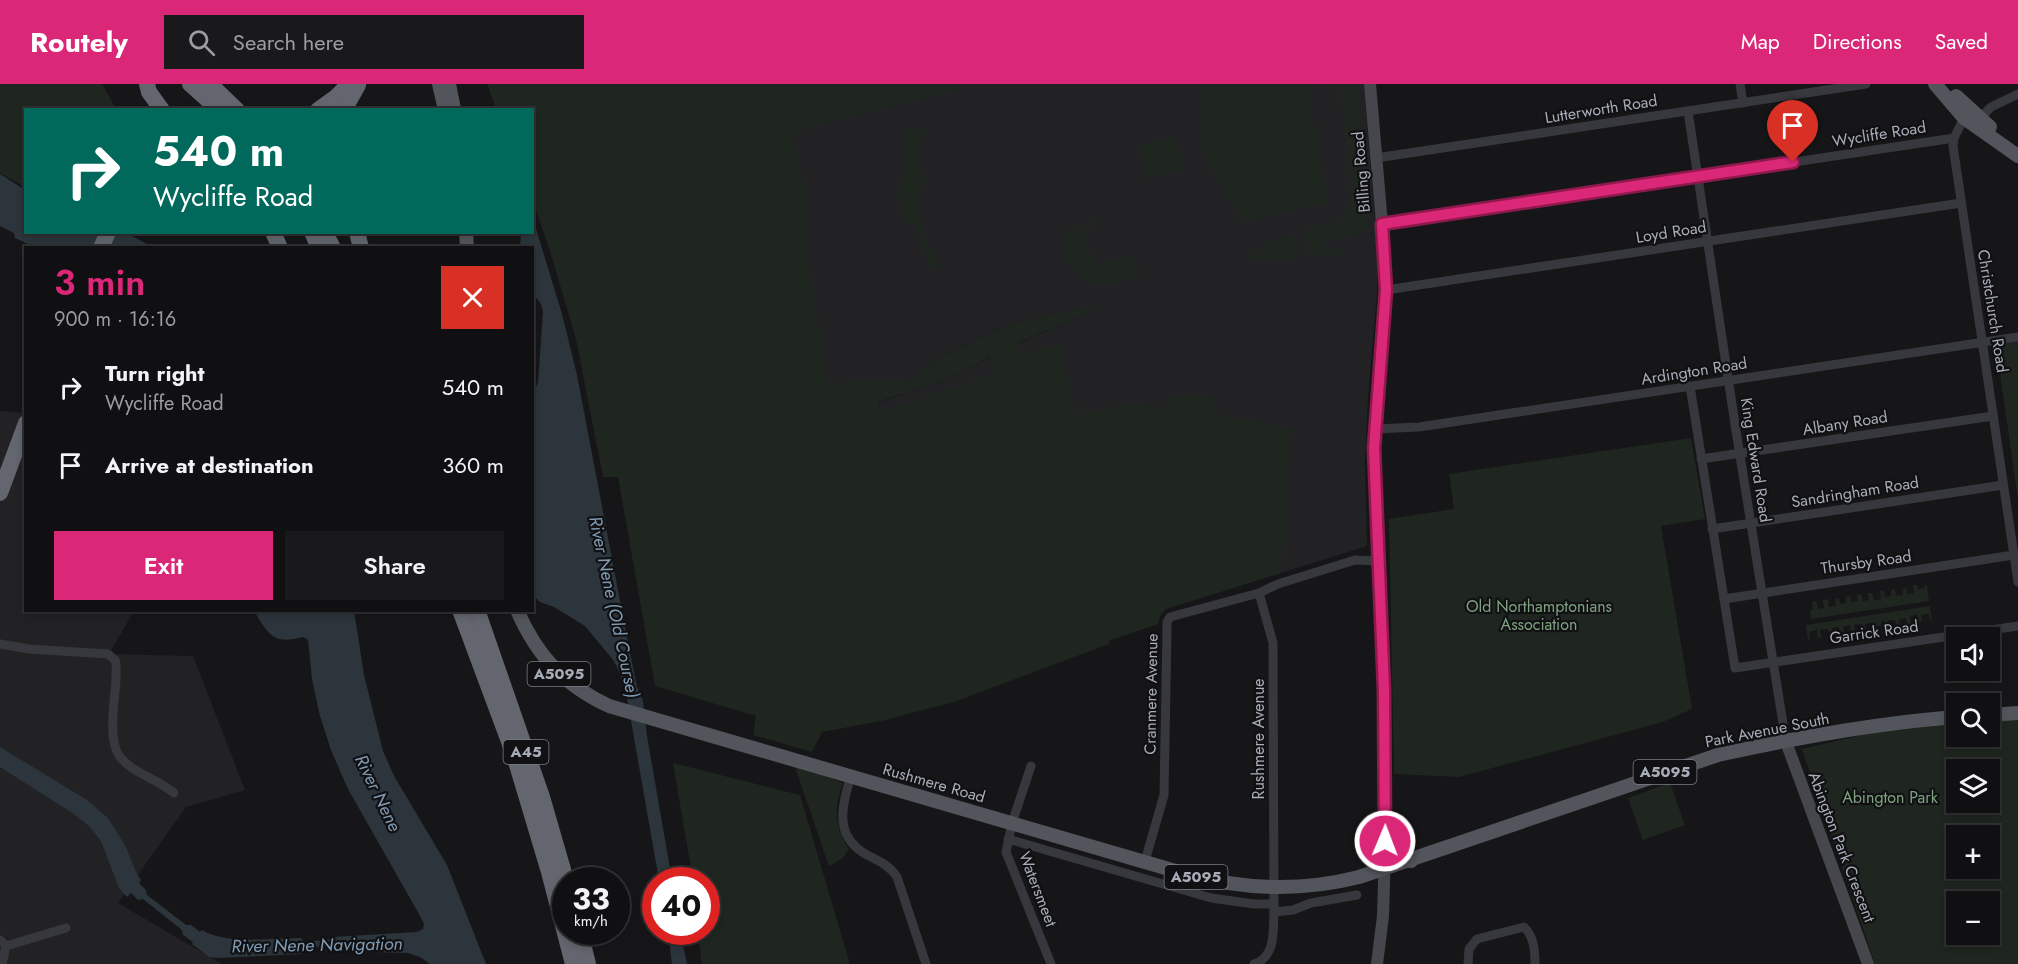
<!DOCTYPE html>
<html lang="en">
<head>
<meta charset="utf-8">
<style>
	body { margin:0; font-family:Jost,sans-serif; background:#19191b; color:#f1f3f6; height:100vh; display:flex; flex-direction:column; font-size:22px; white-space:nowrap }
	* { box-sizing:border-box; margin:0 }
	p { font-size:20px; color:#9c9d9f }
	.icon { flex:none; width:33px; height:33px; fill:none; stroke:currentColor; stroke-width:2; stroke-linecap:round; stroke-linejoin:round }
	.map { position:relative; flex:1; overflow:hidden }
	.drawer { position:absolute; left:24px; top:162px; width:510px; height:366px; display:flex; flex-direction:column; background:#101012; border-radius:0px; box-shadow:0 3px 9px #0003,0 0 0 2px #303032 }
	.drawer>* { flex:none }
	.banner { position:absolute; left:24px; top:24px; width:510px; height:126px; border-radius:0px; box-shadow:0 3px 9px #0003,0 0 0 2px #303032; background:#00695c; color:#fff; overflow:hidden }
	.fabs { position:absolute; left:1946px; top:543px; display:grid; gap:12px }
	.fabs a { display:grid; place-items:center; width:54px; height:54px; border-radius:0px; background:#101012; box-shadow:0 3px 9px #0003,0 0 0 2px #303032; font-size:30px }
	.speed { position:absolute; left:552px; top:783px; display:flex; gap:12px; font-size:30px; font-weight:700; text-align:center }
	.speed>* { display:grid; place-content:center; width:78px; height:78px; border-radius:50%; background:#101012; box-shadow:0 3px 9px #0003,0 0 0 2px #303032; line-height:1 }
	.speed small { font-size:15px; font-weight:400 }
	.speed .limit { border:9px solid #d22; background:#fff; color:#111 }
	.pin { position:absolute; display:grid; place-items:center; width:51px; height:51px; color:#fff; margin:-62px -26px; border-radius:50% 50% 50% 0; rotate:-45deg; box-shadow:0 0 6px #0007 }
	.pin .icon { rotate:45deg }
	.me { position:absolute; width:66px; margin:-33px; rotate:1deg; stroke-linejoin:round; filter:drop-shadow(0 0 4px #0008) }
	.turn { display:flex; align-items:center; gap:21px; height:126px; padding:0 30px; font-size:27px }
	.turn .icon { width:78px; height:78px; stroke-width:2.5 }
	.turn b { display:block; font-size:42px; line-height:51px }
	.round { display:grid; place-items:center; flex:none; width:63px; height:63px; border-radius:0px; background:#19191b }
	.headline { display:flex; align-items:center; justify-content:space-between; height:102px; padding:0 30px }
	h1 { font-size:36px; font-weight:600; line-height:45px; color:#db2777 }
	.primary-button { display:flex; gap:12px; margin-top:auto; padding:12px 30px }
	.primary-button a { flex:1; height:69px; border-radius:0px; background:#db2777; color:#fff; font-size:24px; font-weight:600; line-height:69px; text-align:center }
	.primary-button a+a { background:#19191b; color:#f1f3f6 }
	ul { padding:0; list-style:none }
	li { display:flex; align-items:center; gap:18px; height:78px; padding:0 30px }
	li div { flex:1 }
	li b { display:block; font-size:22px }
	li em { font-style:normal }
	header { display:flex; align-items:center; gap:36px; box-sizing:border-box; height:84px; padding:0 30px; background:#db2777; color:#fff }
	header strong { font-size:28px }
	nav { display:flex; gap:33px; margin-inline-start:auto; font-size:21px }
	.search { width:420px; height:54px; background:#19191b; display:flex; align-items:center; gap:15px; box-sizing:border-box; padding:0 21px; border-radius:0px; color:#9c9d9f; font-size:22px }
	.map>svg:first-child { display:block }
	.built { fill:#222225 }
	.green { fill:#1e261f; fill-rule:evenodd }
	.water { fill:#2c353c }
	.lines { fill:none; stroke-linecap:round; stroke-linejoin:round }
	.street { stroke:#37383d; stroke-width:9 }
	.secondary { stroke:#45474d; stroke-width:12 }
	.primary { stroke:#53555c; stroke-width:14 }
	.highway { stroke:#63666e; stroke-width:16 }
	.route-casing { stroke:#8e194d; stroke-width:15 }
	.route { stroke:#db2777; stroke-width:10 }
	.labels { text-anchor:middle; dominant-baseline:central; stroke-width:4.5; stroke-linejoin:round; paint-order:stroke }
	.shield { fill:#111113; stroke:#7b7e86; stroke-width:1.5 }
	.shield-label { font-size:15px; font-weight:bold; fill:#a8adb8 }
	.street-label { font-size:16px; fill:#a8adb8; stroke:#111113 }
	.park-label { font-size:16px; fill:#7fa381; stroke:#111113 }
	.water-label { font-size:18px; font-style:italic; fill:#7f9bb3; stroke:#111113 }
</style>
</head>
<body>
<header>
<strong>Routely</strong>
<div class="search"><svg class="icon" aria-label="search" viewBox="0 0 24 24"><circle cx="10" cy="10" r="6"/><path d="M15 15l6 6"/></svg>Search here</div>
<nav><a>Map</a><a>Directions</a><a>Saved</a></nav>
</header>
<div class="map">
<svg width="2018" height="880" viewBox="0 0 2018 880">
	<rect width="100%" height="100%" fill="#161618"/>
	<!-- built -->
	<g class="built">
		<polygon points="509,0 1364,0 1378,176 1377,210 1368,314 1365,378 1367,462 1166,525 1161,530 1158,540 1109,557 862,324 953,293 1008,264 1109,219 1034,234 1006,242 940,274 906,298 842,298 816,313 569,42"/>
		<polygon points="0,327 25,329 26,526 134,527 109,570 193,572 245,706 186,723 118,819 222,880 0,880"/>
	</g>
	<!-- green -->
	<g class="green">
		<polygon points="0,0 102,0 116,25 26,26 25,103 0,89"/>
		<path d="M487 0H959L960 4 844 33 793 49 806 111 807 170 829 305 842 298H906L940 274 1006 242 1034 234 1112 218 1018 259 1021 270 1059 260 1077 331 1122 321 1168 323 1170 311H1206L1215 317 1217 330 1291 344 1281 489 1166 525 1161 530 1158 540 1109 556V560L954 618 881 637 822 648 812 668 753 651 756 632 655 602 618 393H603L576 255 551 170 533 117 532 26 496 25ZM990 273 995 290 881 328 878 318 953 293Z"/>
		<polygon points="1203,0 1307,0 1328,119 1241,137 1199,63"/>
		<polygon points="1340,0 1357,0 1369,146 1321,160 1322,165 1346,165 1346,170 1310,173 1306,144 1339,137 1351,118"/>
		<path d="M923 42 925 48C914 66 922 84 926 103L918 106C918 121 922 150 929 163 933 170 937 174 941 183L934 185 928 179 915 141 904 138 898 111 900 96 907 82 905 47Z"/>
		<polygon points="1176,52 1185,86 1147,95 1138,62"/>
		<path d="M1097 135 1098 141 1084 146 1094 180 1131 171 1141 192 1106 201 1085 198 1064 173C1069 163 1068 158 1063 148Z"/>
		<polygon points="1295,152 1298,167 1296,174 1250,177 1249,168 1260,165 1264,158"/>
		<polygon points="2018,258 2018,415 1996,261"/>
		<polygon points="1691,354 1705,435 1661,442 1692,625 1663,638 1459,693 1394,690 1389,435 1454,425 1449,390"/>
		<polygon points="1913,501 1917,501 1918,505 1925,504 1925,501 1927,501 1929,517 1811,535 1810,526 1813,525 1812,518 1816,517 1818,525 1824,524 1823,516 1828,515 1829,523 1836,522 1835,515 1839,514 1840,520 1846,519 1846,513 1850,512 1851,518 1858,517 1857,511 1861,510 1863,517 1869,516 1868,509 1872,509 1874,516 1881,515 1880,507 1884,507 1885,513 1891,512 1891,506 1895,505 1896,512 1903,511 1902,505 1906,504 1907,510 1914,509"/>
		<polygon points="1930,522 1932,537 1930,537 1929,530 1921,531 1922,538 1919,538 1917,530 1910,533 1911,540 1908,541 1906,534 1899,535 1900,542 1896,542 1895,536 1888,536 1889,543 1885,544 1884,537 1881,537 1881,541 1877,542 1877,545 1874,546 1873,539 1865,540 1866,547 1863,547 1862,540 1854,541 1855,549 1852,549 1850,541 1843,543 1844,550 1840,551 1839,543 1832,544 1833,552 1830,552 1828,545 1820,546 1821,554 1818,554 1817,546 1809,548 1810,556 1808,556 1806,541"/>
		<path d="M2018 633V880H1875L1802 665 1892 644 1956 639V652H1989V636ZM1956 686H1989V718H1956ZM1956 752H1989V784H1956ZM1956 818H1989V850H1956Z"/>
		<polygon points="673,679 800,711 850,880 702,880 699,859 700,848 706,848 706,796 693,796"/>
		<path d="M794 680 843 699C834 724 834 742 849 765L842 775 829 782Z"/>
		<polygon points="1670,699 1685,741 1643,756 1628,714"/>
	</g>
	<!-- water -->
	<g class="water">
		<polygon points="0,90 25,106 26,148 126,149 153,163 34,163 15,154 14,149 0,142"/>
		<polygon points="533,135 562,230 577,291 628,559 637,603 643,617 647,652 672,796 659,796 627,614 625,601 614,577 585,542 554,523 540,518 533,511 532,311 538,299 543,227 540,218 533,211 532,164 520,164 521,149 532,148"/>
		<path d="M254 527H354L364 591 383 667 394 692 447 781 486 880H430L420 873 408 869 336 867C328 860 308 861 301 870L218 874 209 873 192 860 193 858 183 851 182 846 143 815 138 816 131 809 127 813 119 804 101 757 90 743 74 730 0 683V663L87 716 108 734 125 761 136 788 141 796 139 799 146 806 147 811 186 841H191L200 848 202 846C227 861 272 854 301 854L305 858 333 855V853L417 848 423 845 424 840 419 830 348 705 331 666 320 632 312 595 308 556 303 553C273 561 269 551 254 527Z"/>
		<polygon points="668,848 680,848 687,880 672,880"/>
	</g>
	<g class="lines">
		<!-- street -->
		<g class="street">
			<polyline points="1740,0 1743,19"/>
			<polyline points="1688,27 1736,347 1786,658"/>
			<polyline points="1964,34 1954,54 1953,62 2018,498"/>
			<polyline points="1980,34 1991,23 2018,10"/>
			<polyline points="1376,74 1866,0"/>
			<polyline points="1382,140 1954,54"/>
			<polyline points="1386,206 1961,119"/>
			<polyline points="1690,302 1735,584 2018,542"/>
			<polyline points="1374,345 1419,343 2018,253"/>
			<polyline points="1701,375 1993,332"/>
			<polyline points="1712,445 2003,401"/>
			<polyline points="1724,515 2014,471"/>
			<path d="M0 560 29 565 108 570C110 572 113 574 115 576 117 581 116 590 116 595 115 615 107 657 120 673 134 690 158 695 174 709"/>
			<polyline points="1031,682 1012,739 1006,768 1051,880"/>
			<path d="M851 692C842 722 833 752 867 771 879 777 889 781 897 793L926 880"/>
			<polyline points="1008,755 1211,814 1254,820 1274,820"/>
			<polyline points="1145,777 1164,711 1167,547 1167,538 1170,533 1259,509 1278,500 1355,476 1378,477"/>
			<polyline points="1274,828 1293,826 1311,819 1357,811"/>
			<polyline points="0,856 6,862 2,880"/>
			<polyline points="6,862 66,844"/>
			<path d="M1254 880C1276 873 1273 847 1274 828L1273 559 1259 509"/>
			<path d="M1468 880 1469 865 1477 855 1524 843C1534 852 1535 867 1535 880"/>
		</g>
		<!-- secondary -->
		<g class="secondary">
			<polyline points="1370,0 1382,140 1386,206 1374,364 1384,606 1386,733 1383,832 1377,880"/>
			<polyline points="1786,658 1868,880"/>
		</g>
		<!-- primary -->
		<g class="primary">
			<polyline points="439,0 445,26"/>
			<polyline points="449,0 454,25"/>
			<polyline points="1935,0 1964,34 2018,72"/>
			<polyline points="1956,12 1990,43"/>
			<polyline points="466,148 467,164"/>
			<path d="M517 526C537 572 564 601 609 622L1186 790C1244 806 1300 808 1359 793L1718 671C1795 654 1877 639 1956 633"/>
			<polyline points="1989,631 2018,629"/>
			<polyline points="1385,757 1397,770 1411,777"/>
		</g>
		<!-- highway -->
		<g class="highway">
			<polyline points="147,0 149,8 162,26"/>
			<polyline points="190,0 219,26"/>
			<polyline points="210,0 237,26"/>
			<polyline points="318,26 336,13 349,0"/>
			<polyline points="344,26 358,1"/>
			<polyline points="273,148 280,164"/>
			<polyline points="312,148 319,164"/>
			<polyline points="325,148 333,164"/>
			<polyline points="357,148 361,164"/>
			<polyline points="101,164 108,148"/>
			<polyline points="0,409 26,339"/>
			<polyline points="460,526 514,671 549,788 573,880"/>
			<polyline points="477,526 542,713 566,796"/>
			<polyline points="580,848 588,880"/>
		</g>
	</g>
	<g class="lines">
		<defs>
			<polyline id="route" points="1385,757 1384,606 1374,364 1386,206 1382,140 1793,78"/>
		</defs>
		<!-- route casing -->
		<use href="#route" class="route-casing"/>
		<!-- route -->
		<use href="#route" class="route"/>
	</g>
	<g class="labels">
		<!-- shield labels -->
		<g class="shield">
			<rect x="527.5" y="578" width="63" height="24" rx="4.5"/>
			<rect x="503.5" y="656" width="45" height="24" rx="4.5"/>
			<rect x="1633.5" y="676" width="63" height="24" rx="4.5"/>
			<rect x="1164.5" y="781" width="63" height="24" rx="4.5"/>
		</g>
		<g class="shield-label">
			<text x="559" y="590">A5095</text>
			<text x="526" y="668">A45</text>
			<text x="1665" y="688">A5095</text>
			<text x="1196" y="793">A5095</text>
		</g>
		<!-- street labels -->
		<g class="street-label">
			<text transform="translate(1601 25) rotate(-9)">Lutterworth Road</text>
			<text transform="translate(1879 50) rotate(-9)">Wycliffe Road</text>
			<text transform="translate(1361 88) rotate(-95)">Billing Road</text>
			<text transform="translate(1671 148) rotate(-9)">Loyd Road</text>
			<text transform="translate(1993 227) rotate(81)">Christchurch Road</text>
			<text transform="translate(1694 287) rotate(-9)">Ardington Road</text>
			<text transform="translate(1845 339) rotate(-9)">Albany Road</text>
			<text transform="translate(1756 376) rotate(81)">King Edward Road</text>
			<text transform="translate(1855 408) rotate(-9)">Sandringham Road</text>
			<text transform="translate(1866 478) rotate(-8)">Thursby Road</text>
			<text transform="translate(1874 548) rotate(-8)">Garrick Road</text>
			<text transform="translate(1151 610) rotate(-89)">Cranmere Avenue</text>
			<text transform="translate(1767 646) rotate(-11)">Park Avenue South</text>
			<text transform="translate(1258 655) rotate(-90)">Rushmere Avenue</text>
			<text transform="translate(934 699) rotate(16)">Rushmere Road</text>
			<text transform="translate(1842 763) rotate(69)">Abington Park Crescent</text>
			<text transform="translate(1038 805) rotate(69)">Watersmeet</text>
		</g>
		<!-- park labels -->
		<g class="park-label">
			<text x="1539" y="522">Old Northamptonians<tspan x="1539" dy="18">Association</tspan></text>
			<text x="1890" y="713">Abington Park</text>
		</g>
		<!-- water labels -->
		<g class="water-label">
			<text transform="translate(614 523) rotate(78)">River Nene (Old Course)</text>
			<text transform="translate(378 709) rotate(64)">River Nene</text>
			<text transform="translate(317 861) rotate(-1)">River Nene Navigation</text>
		</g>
	</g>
</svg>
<div class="fabs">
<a><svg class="icon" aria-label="sound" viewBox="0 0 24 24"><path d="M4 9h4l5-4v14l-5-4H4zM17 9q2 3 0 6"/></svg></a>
<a><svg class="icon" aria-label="search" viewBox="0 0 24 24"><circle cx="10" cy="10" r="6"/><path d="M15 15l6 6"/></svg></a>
<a><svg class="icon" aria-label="layers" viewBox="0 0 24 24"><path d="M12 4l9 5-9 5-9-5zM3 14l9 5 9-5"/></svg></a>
<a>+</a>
<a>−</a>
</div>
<div class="speed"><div>33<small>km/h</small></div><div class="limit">40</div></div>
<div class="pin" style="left:1793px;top:78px;background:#d93025"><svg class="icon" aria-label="arrive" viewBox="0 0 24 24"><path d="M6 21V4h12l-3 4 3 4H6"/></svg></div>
<svg class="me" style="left:1385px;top:757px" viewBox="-20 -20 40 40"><circle r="17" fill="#db2777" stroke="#fff" stroke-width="3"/><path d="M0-11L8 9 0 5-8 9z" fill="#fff"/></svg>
<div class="banner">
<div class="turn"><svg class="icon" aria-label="right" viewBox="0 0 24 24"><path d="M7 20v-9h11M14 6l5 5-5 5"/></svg><div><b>540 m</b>Wycliffe Road</div></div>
</div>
<section class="drawer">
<div class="headline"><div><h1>3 min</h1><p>900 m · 16:16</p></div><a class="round" style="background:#d93025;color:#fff"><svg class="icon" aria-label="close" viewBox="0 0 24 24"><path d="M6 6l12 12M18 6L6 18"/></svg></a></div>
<ul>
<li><svg class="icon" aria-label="right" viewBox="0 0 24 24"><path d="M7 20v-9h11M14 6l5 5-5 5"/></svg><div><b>Turn right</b><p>Wycliffe Road</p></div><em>540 m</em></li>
<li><svg class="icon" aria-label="arrive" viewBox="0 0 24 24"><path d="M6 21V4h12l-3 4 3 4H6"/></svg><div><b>Arrive at destination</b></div><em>360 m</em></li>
</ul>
<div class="primary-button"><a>Exit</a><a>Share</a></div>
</section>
</div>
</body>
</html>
